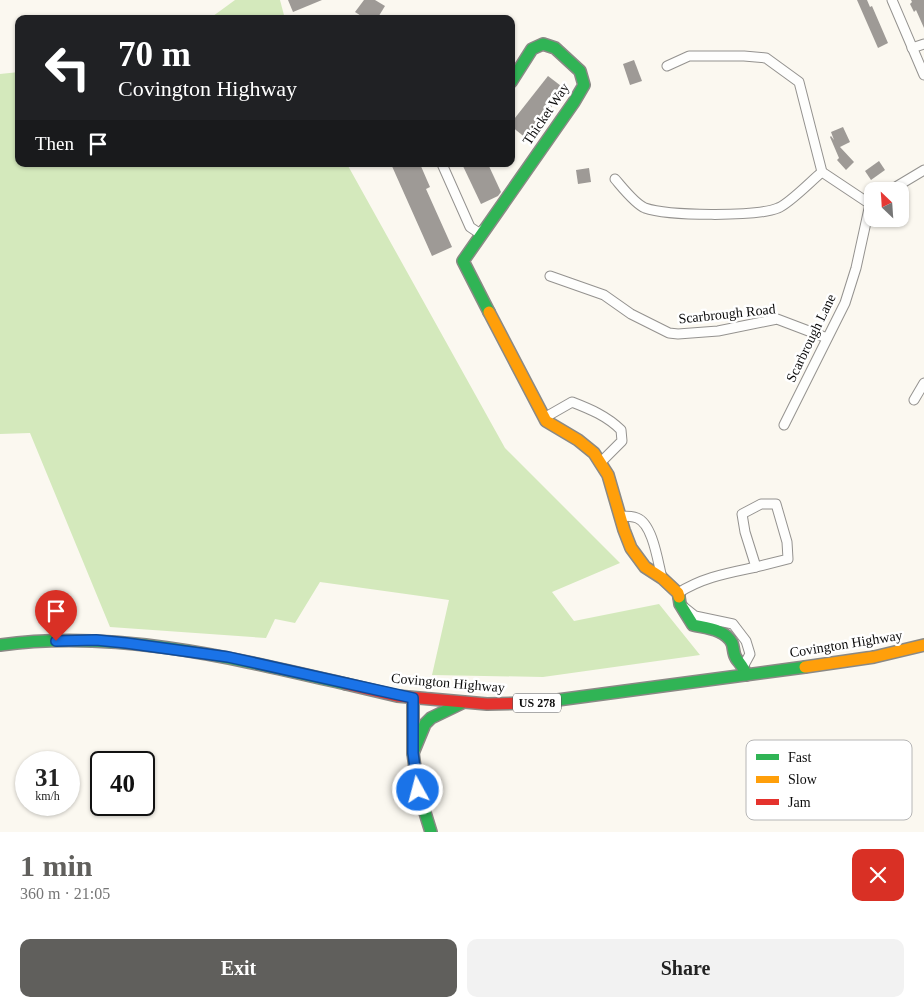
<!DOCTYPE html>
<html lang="en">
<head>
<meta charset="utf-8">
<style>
	body { margin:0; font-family:Georgia,serif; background:#f2f2f2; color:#222; height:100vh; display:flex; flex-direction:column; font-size:19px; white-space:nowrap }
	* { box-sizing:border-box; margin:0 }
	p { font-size:16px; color:#767676 }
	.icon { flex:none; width:28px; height:28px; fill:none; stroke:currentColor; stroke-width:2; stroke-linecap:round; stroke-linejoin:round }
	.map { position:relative; height:832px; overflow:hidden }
	.panel { display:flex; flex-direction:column; background:#fff; flex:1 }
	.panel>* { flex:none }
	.top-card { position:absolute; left:15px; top:15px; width:500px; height:152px; border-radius:10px; box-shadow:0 1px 4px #0004; background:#202124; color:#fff; overflow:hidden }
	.needle { width:32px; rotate:335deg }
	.fabs { position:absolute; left:864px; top:182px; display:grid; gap:10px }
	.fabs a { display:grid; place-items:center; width:45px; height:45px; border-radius:10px; background:#fff; box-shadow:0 1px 4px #0004; font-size:25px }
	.speed { position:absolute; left:15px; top:751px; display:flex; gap:10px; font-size:25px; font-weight:700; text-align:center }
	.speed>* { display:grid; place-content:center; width:65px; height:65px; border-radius:50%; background:#fff; box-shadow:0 1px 4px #0004; line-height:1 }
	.speed small { font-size:12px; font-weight:400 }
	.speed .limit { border:2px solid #111; border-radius:8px; background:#fff; color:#111 }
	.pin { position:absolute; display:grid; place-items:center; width:42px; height:42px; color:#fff; margin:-51px -21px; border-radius:50% 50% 50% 0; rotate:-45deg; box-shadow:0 0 5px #0007 }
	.pin .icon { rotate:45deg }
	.me { position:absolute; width:55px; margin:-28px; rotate:353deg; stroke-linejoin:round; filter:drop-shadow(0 0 4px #0008) }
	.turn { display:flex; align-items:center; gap:18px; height:105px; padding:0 20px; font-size:22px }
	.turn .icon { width:65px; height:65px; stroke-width:2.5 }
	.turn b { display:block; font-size:35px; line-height:42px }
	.then { display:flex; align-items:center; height:48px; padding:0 20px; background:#0003; gap:10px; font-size:19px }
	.round { display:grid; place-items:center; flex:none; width:52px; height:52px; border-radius:10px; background:#f2f2f2 }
	.head { display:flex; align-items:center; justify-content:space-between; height:85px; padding:0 20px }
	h1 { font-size:30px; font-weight:700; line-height:38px; color:#605f5c }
	.cta { display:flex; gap:10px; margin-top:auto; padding:10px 20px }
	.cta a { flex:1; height:58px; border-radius:10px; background:#605f5c; color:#fff; font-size:20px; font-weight:700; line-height:58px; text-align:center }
	.cta a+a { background:#f2f2f2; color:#222 }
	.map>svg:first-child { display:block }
	.forest { fill:#d4e9bc }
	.building { fill:#9e9a96 }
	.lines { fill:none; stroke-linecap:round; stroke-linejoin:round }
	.street-casing { stroke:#94928f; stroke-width:11 }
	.fast-casing { stroke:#8a8985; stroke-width:14 }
	.slow-casing { stroke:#8a8985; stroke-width:14 }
	.jam-casing { stroke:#8a8985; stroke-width:14 }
	.street { stroke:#fefefd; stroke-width:9 }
	.fast { stroke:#30b455; stroke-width:11 }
	.slow { stroke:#ff9f0a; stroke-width:11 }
	.jam { stroke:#e5322d; stroke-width:11 }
	.route-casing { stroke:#114b97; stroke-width:12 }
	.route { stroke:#1a73e8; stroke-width:9 }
	.labels { text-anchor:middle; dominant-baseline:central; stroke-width:5; stroke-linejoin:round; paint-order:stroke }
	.shield { fill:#fff; stroke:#555; stroke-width:1 }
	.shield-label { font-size:12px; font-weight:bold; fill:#0c0c0c }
	.street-label { font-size:14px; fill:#0c0c0c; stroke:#fff }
	.key { fill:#fff; stroke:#b6b6b6; stroke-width:1 }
	.key-label { font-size:14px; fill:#0c0c0c }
</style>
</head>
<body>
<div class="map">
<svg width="924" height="832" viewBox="0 0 924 832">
	<rect width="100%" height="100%" fill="#fbf8f0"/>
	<!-- forest -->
	<g class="forest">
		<polygon points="235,0 280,0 285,19 209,19"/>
		<polygon points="19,72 19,164 347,164 505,448 620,563 552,592 574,621 659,604 700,655 543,677 432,675 449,600 320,582 295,623 275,619 266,638 110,627 30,433 0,434 0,74"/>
	</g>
	<!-- building -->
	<g class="building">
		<polygon points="288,0 322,0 293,12"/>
		<polygon points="364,0 375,0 385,6 377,19 366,19 355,12"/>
		<polygon points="857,0 867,0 870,7 872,6 888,43 878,48"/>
		<polygon points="911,0 924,0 924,28 916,10 914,12 910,4 912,2"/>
		<polygon points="634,60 642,81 630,85 623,64"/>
		<polygon points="548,76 565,89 527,139 511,126 511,123"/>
		<polygon points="843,127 850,142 840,147 854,162 846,170 837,160 839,158 830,137 831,136 834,140 831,132"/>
		<polygon points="879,161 885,170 871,180 865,171"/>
		<polygon points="391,164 420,164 430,187 426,189 452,247 432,256"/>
		<polygon points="462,164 488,164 501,192 498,196 481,204"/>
		<polygon points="589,168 591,182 578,184 576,170"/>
	</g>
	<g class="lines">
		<defs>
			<g id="street">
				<polyline points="892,0 924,75"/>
				<polyline points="912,48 924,44"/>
				<polyline points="667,66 689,56 744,56 766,58 799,82 822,172 870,204"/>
				<polyline points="442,164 470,227 479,233 485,228"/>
				<path d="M615 179C622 187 635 204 645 208 667 216 756 217 778 208 789 204 812 180 822 172"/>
				<polyline points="889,191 924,170"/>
				<polyline points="550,276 604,295 631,314 669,333 678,334 718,331 777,319 827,338"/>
				<polyline points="914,400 924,383"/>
				<path d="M544 418 572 402C590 409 607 416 621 430L622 441 600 463"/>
				<polyline points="784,425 845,303 856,268 870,204 872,203"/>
				<polygon points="761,504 776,504 787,542 788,559 756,567 745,532 742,514"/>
				<path d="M621 516C626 516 632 516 637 518 653 524 658 563 662 578"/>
				<path d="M678 593C703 577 728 573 756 567"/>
				<polyline points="685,608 695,616 733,624 746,641 750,654 744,665"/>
			</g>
			<g id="fast">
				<polyline points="489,312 463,261 574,102 584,85 580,71 555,48 543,44 532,49 511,82"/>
				<path d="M679 597 680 604 693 625C706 628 725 629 732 643 734 648 733 653 736 658 740 664 744 667 746 675"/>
				<path d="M0 645C116 629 233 658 346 684"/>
				<polyline points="413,698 413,753 418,790 431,832"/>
				<polyline points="535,703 805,667"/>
				<polyline points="413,753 425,724 431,718 462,703"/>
			</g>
			<g id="slow">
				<polyline points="489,312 546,421 578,440 594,453 608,475 624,530 631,548 645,567 662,578 678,593 679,597"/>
				<polyline points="805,667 874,657 924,645"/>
			</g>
			<polyline id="jam" points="346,684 397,696 487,704 535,703"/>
		</defs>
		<!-- street casing -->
		<use href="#street" class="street-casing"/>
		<!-- fast casing -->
		<use href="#fast" class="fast-casing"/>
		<!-- slow casing -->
		<use href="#slow" class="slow-casing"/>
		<!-- jam casing -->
		<use href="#jam" class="jam-casing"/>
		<!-- street -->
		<use href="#street" class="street"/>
		<!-- fast -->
		<use href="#fast" class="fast"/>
		<!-- slow -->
		<use href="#slow" class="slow"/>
		<!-- jam -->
		<use href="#jam" class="jam"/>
	</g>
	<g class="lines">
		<defs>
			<polyline id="route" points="56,641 96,640 126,643 228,657 413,698 413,753 418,790"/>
		</defs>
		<!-- route casing -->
		<use href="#route" class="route-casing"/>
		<!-- route -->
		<use href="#route" class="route"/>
	</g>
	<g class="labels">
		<!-- shield labels -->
		<rect class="shield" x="513" y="693.5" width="48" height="19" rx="4"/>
		<g class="shield-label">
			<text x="537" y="703">US 278</text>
		</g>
		<!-- street labels -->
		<g class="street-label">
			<text transform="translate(546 114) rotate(-56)">Thicket Way</text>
			<text transform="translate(727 314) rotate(-6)">Scarbrough Road</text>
			<text transform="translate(811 338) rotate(-64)">Scarbrough Lane</text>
			<text transform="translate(846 644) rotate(-9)">Covington Highway</text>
			<text transform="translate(448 683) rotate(5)">Covington Highway</text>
		</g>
	</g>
	<!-- legend -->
	<rect x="746" y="740" width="166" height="80" rx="8" class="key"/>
	<rect x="756" y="754" width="23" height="6" fill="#30b455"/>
	<rect x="756" y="776" width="23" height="7" fill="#ff9f0a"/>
	<rect x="756" y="799" width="23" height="6" fill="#e5322d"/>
	<g class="key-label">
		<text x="788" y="762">Fast</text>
		<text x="788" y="784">Slow</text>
		<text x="788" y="807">Jam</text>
	</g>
</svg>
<div class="fabs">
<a><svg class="needle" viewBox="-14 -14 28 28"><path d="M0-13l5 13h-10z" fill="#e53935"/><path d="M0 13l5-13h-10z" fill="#767676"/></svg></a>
</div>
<div class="speed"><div>31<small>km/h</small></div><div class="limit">40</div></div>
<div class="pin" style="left:56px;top:641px;background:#d93025"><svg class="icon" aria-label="arrive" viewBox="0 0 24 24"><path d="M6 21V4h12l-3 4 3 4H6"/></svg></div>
<svg class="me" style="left:418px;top:790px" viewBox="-20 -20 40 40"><circle r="17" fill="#1a73e8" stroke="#fff" stroke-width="3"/><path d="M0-11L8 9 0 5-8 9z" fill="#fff"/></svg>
<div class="top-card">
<div class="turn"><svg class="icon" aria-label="left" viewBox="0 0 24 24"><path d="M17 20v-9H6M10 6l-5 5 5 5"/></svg><div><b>70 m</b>Covington Highway</div></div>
<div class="then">Then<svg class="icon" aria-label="arrive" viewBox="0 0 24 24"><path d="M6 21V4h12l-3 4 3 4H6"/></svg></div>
</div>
</div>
<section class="panel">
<div class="head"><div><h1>1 min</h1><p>360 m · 21:05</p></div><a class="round" style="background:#d93025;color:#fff"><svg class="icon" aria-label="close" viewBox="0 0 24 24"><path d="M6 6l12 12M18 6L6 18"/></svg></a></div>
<div class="cta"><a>Exit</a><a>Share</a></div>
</section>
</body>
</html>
